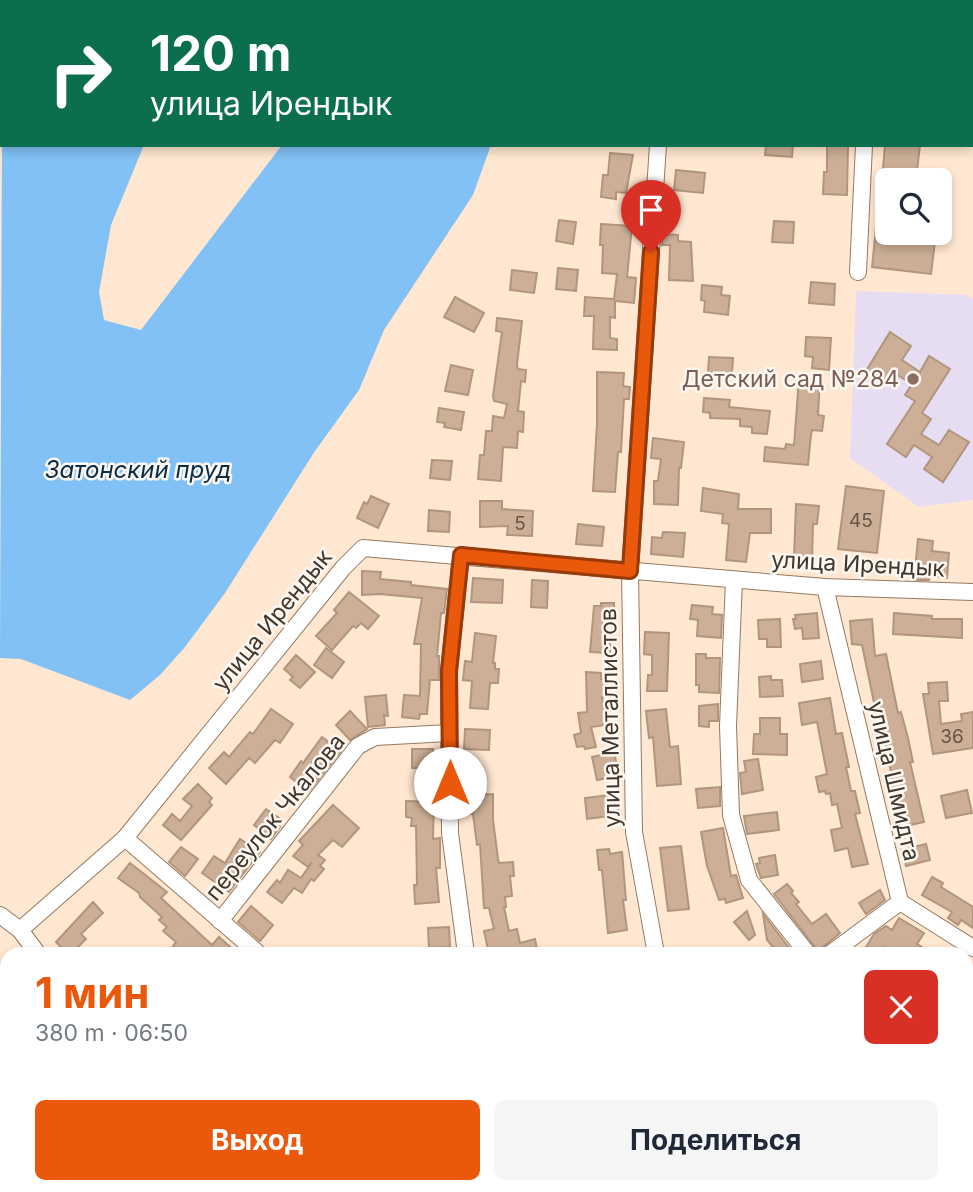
<!DOCTYPE html>
<html lang="ru">
<head>
<meta charset="utf-8">
<style>
	body { margin:0; font-family:Inter,sans-serif; background:#f6f6f7; color:#1f2937; height:100vh; display:flex; flex-direction:column; font-size:26px; white-space:nowrap }
	* { box-sizing:border-box; margin:0 }
	p { font-size:23px; color:#747a83 }
	.icon { flex:none; width:38px; height:38px; fill:none; stroke:currentColor; stroke-width:2; stroke-linecap:round; stroke-linejoin:round }
	.map { position:relative; flex:1; overflow:hidden }
	.sheet { position:absolute; left:0px; top:947px; width:973px; height:247px; display:flex; flex-direction:column; background:#fff; border-radius:21px 21px 0 0; box-shadow:0 4px 10px #0003 }
	.sheet>* { flex:none }
	.top-card { position:absolute; left:0px; top:0px; width:973px; height:147px; box-shadow:0 4px 10px #0003; background:#0b6e4f; color:#fff; overflow:hidden }
	.buttons { position:absolute; left:875px; top:168px; display:grid; gap:14px }
	.buttons a { display:grid; place-items:center; width:77px; height:77px; border-radius:10px; background:#fff; box-shadow:0 4px 10px #0003; font-size:35px }
	.pin { position:absolute; display:grid; place-items:center; width:60px; height:60px; color:#fff; margin:-72px -30px; border-radius:50% 50% 50% 0; rotate:-45deg; box-shadow:0 0 7px #0007 }
	.pin .icon { rotate:45deg }
	.me { position:absolute; width:77px; margin:-38px; rotate:0deg; stroke-linejoin:round; filter:drop-shadow(0 0 5px #0008) }
	.turn { display:flex; align-items:center; gap:24px; height:147px; padding:0 35px; font-size:32px }
	.turn .icon { width:91px; height:91px; stroke-width:2.5 }
	.turn b { display:block; font-size:49px; line-height:60px }
	.round { display:grid; place-items:center; flex:none; width:74px; height:74px; border-radius:10px; background:#f6f6f7 }
	.headline { display:flex; align-items:center; justify-content:space-between; height:119px; padding:0 35px }
	h1 { font-size:42px; font-weight:700; line-height:52px; color:#ea580c }
	.cta { display:flex; gap:14px; margin-top:auto; padding:14px 35px }
	.cta a { flex:1; height:80px; border-radius:10px; background:#ea580c; color:#fff; font-size:28px; font-weight:700; line-height:80px; text-align:center }
	.cta a+a { background:#f6f6f7; color:#1f2937 }
	.map>svg:first-child { display:block }
	.education { fill:#e6ddf2 }
	.water { fill:#81c1f5 }
	.building { fill:#ccaf96; stroke:#b1957c; stroke-width:2 }
	.lines { fill:none; stroke-linecap:round; stroke-linejoin:round }
	.minor-casing { stroke:#957961; stroke-width:18 }
	.minor { stroke:#fff; stroke-width:16 }
	.route-casing { stroke:#983908; stroke-width:18 }
	.route { stroke:#ea580c; stroke-width:12 }
	.education-dot { fill:#8d6e63; stroke:#fef8f2; stroke-width:2.5 }
	.labels { text-anchor:middle; dominant-baseline:central; stroke-width:5; stroke-linejoin:round; paint-order:stroke }
	.number-label { font-size:19px; fill:#655547 }
	.education-label { font-size:23px; fill:#785e54; stroke:#fef8f2; text-anchor:end }
	.street-label { font-size:23px; fill:#43372d; stroke:#fef8f2 }
	.water-label { font-size:24px; font-style:italic; fill:#092d47; stroke:#fef8f2 }
</style>
</head>
<body>
<div class="map">
<svg width="973" height="1192" viewBox="0 0 973 1192">
	<rect width="100%" height="100%" fill="#ffe7d1"/>
	<!-- education -->
	<polygon class="education" points="856,291 966,295 973,299 973,500 919,507 850,458"/>
	<!-- water -->
	<polygon class="water" points="2,133 2,145 144,145 111,225 99,292 104,320 141,330 282,145 491,145 473,195 384,330 359,390 315,451 225,593 185,647 160,675 130,700 21,659 0,658"/>
	<!-- building -->
	<g class="building">
		<polygon points="766,145 793,145 792,157 765,155"/>
		<polygon points="827,145 848,145 847,195 823,194 824,172 827,172"/>
		<polygon points="885,145 920,145 916,180 882,180"/>
		<polygon points="610,153 633,155 626,193 616,192 616,199 601,197 603,175 608,175"/>
		<polygon points="676,170 705,173 703,193 674,190"/>
		<polygon points="880,190 887,191 887,233 910,233 910,238 935,241 931,274 872,267"/>
		<polygon points="559,220 576,222 573,244 556,241"/>
		<polygon points="774,221 794,222 793,243 772,242"/>
		<polygon points="601,224 632,226 627,277 636,278 634,303 615,301 615,318 610,317 610,338 617,339 617,350 593,349 594,316 584,316 585,297 614,299 617,274 602,273 603,245 600,245"/>
		<polygon points="663,234 678,235 678,241 691,242 693,281 669,280 670,245 662,245"/>
		<polygon points="558,268 578,270 576,291 556,289"/>
		<polygon points="512,270 537,273 534,293 510,290"/>
		<polygon points="811,282 835,284 834,305 809,303"/>
		<polygon points="702,285 722,287 721,295 730,296 728,315 704,312 705,301 701,300"/>
		<polygon points="455,297 484,313 474,332 444,317"/>
		<polygon points="497,318 522,321 517,365 518,369 526,370 525,382 521,381 518,411 524,412 523,432 518,431 517,448 503,447 501,481 478,479 480,455 484,455 486,431 492,431 493,416 504,418 507,404 494,401 493,396 502,332 496,331"/>
		<polygon points="890,332 911,346 902,360 920,372 929,356 950,369 922,413 931,419 921,434 939,445 949,430 969,442 943,482 924,469 932,457 914,445 906,457 887,444 915,401 905,395 912,384 894,373 887,385 866,371"/>
		<polygon points="806,337 831,338 829,370 812,368 813,357 805,356"/>
		<polygon points="709,357 733,358 732,374 708,373"/>
		<polygon points="451,365 473,370 468,395 445,391"/>
		<polygon points="597,372 624,373 623,386 630,387 629,399 624,399 621,452 618,452 615,492 593,491 597,424"/>
		<polygon points="799,378 820,380 818,415 824,416 822,431 812,430 811,435 808,465 764,461 765,447 785,449 786,444 794,445"/>
		<polygon points="704,398 730,400 729,407 770,411 767,434 752,433 752,427 740,426 740,419 710,418 710,413 703,412"/>
		<polygon points="439,408 464,412 461,430 444,427 445,423 437,422"/>
		<polygon points="653,438 684,442 681,468 679,468 678,505 654,504 654,481 658,481 661,459 651,458"/>
		<polygon points="432,460 452,461 450,480 430,478"/>
		<polygon points="846,486 884,491 877,553 838,549"/>
		<polygon points="703,488 739,494 738,509 771,509 771,533 750,533 746,562 726,560 729,524 722,523 723,514 701,511"/>
		<polygon points="371,496 389,504 378,528 357,518 364,502 367,504"/>
		<polygon points="480,501 502,501 502,509 533,511 532,536 507,535 508,526 480,527"/>
		<polygon points="796,504 819,506 817,524 813,524 812,559 794,558"/>
		<polygon points="429,510 450,512 449,532 428,531"/>
		<polygon points="578,524 604,527 602,546 576,544"/>
		<polygon points="663,532 685,533 683,557 651,554 652,537 662,538"/>
		<polygon points="918,539 933,541 932,551 949,553 947,578 930,576 929,580 914,580"/>
		<polygon points="362,571 381,572 380,579 411,582 411,585 447,589 444,613 441,613 437,656 439,656 439,680 430,680 427,714 420,714 419,719 402,717 404,695 420,696 421,644 414,644 422,598 380,594 362,595"/>
		<polygon points="473,578 503,580 502,603 471,602"/>
		<polygon points="532,580 548,581 547,608 531,607"/>
		<polygon points="349,592 379,616 368,629 361,623 356,628 353,626 332,650 316,636 337,613 334,610"/>
		<polygon points="601,603 614,603 614,622 603,622 603,641 610,641 610,653 590,652 594,606 601,606"/>
		<polygon points="692,605 713,607 712,614 722,615 721,638 697,636 698,620 690,619"/>
		<polygon points="817,613 819,638 803,639 802,628 795,629 793,619 796,619 795,615"/>
		<polygon points="894,613 932,616 932,619 962,619 962,638 893,634"/>
		<polygon points="780,619 781,647 767,647 767,639 759,639 758,620"/>
		<polygon points="872,619 875,656 886,654 898,713 901,712 908,738 913,762 910,762 924,822 901,827 884,735 881,736 862,645 852,644 850,621"/>
		<polygon points="645,632 669,633 667,691 647,691 648,675 652,675 652,655 644,654"/>
		<polygon points="475,633 496,636 493,663 495,663 495,669 499,669 498,683 490,683 488,709 470,708 472,681 463,680 465,661 472,662"/>
		<polygon points="326,648 344,662 332,678 314,665"/>
		<polygon points="696,654 706,654 706,658 720,658 719,693 699,692 699,685 696,685"/>
		<polygon points="296,655 315,672 300,688 290,680 293,677 284,669"/>
		<polygon points="821,661 823,679 802,682 800,664"/>
		<polygon points="586,672 601,673 601,679 606,679 606,697 602,697 606,725 591,727 596,747 585,749 584,746 577,747 574,735 581,733 578,713 587,712"/>
		<polygon points="771,676 771,680 782,680 783,696 760,697 759,677"/>
		<polygon points="947,682 948,701 939,701 941,724 962,721 961,714 973,712 973,748 933,754 923,694 929,694 928,683"/>
		<polygon points="386,695 388,716 384,715 385,725 368,727 365,697"/>
		<polygon points="830,698 836,734 842,733 849,767 846,767 851,791 855,791 860,813 855,814 868,864 852,867 848,848 835,851 831,830 842,828 837,804 832,805 830,793 826,794 825,791 819,792 816,777 827,774 817,722 802,725 799,703"/>
		<polygon points="718,704 718,721 709,721 709,727 699,726 699,706"/>
		<polygon points="271,709 293,724 280,743 275,740 255,763 249,758 226,784 209,768 224,752 229,757 250,732 253,734"/>
		<polygon points="666,709 670,747 678,746 681,784 657,786 653,737 649,738 646,711"/>
		<polygon points="350,711 367,729 350,740 336,725"/>
		<polygon points="760,718 780,718 780,734 787,734 787,755 753,754 754,734 760,734"/>
		<polygon points="465,729 490,730 489,750 464,749"/>
		<polygon points="322,737 341,751 309,791 290,777 301,761 303,763"/>
		<rect x="412" y="749" width="21" height="19"/>
		<polygon points="614,752 619,776 597,780 592,757"/>
		<polygon points="758,759 763,790 742,794 740,773 746,772 744,761"/>
		<polygon points="198,784 212,798 209,802 212,805 181,840 163,825 172,814 180,821 192,806 183,799"/>
		<polygon points="720,787 720,806 698,808 696,789"/>
		<polygon points="967,790 972,813 946,818 941,796"/>
		<polygon points="493,794 493,820 498,859 499,863 513,862 514,876 510,876 512,896 505,897 506,907 504,907 509,931 517,929 520,943 535,939 538,954 489,954 484,931 494,929 489,908 484,908 480,844 477,845 473,814 469,814 468,803 474,802 473,795"/>
		<polygon points="616,794 619,815 587,819 585,798"/>
		<polygon points="406,801 434,802 433,839 440,838 440,868 436,868 439,902 415,904 414,885 417,885 416,826 411,826 412,818 406,817"/>
		<polygon points="333,805 359,828 342,847 333,840 318,855 325,860 320,866 324,869 314,881 311,879 302,893 294,888 282,903 267,892 277,880 280,883 288,870 301,878 312,862 308,867 293,856 303,845 299,841"/>
		<polygon points="266,809 279,818 275,823 280,827 271,839 254,825"/>
		<polygon points="777,812 779,830 747,834 744,816"/>
		<polygon points="723,828 731,876 736,875 743,898 726,903 725,899 719,900 707,866 701,832"/>
		<polygon points="240,839 260,852 229,892 202,873 214,856 225,863"/>
		<polygon points="926,844 930,860 906,866 902,850"/>
		<polygon points="681,846 689,909 668,911 660,848"/>
		<polygon points="181,847 198,859 185,876 169,862"/>
		<polygon points="609,849 610,854 622,852 626,900 623,900 627,930 608,933 602,870 599,870 597,850"/>
		<polygon points="775,855 778,875 761,878 756,864 760,863 759,858"/>
		<polygon points="130,863 167,892 161,898 212,945 219,937 238,954 181,954 173,946 176,942 163,931 167,927 159,920 162,917 140,897 139,893 118,878"/>
		<polygon points="932,877 943,883 941,887 973,907 973,928 961,920 958,925 948,918 952,912 922,895"/>
		<polygon points="787,884 793,891 791,893 799,902 796,904 812,924 826,914 840,933 818,951 774,894"/>
		<polygon points="880,890 885,900 866,914 859,903"/>
		<polygon points="93,902 103,913 81,934 86,939 71,954 68,954 56,942"/>
		<polygon points="251,906 273,925 260,941 238,922"/>
		<polygon points="747,911 755,935 749,940 734,922"/>
		<polygon points="763,914 794,954 779,954 767,940"/>
		<polygon points="899,918 924,933 917,944 933,954 895,954 885,947 881,954 862,954 874,934 886,926 892,930"/>
		<polygon points="449,927 450,947 429,948 428,928"/>
	</g>
	<g class="lines">
		<defs>
			<g id="minor">
				<polyline points="667,2 667,0"/>
				<polyline points="872,2 872,0"/>
				<polyline points="858,272 864,145"/>
				<polyline points="461,555 449,671 450,833 466,954"/>
				<polyline points="734,580 728,726 731,815 749,880 808,954"/>
				<polyline points="825,587 900,902 973,948"/>
				<polyline points="125,838 259,954"/>
				<polyline points="0,915 20,930"/>
				<polyline points="220,921 358,746 375,737 449,733"/>
				<polyline points="38,954 20,930 125,838 343,568 363,548 825,587 973,592"/>
				<polyline points="656,954 634,832 630,571 658,145"/>
				<polyline points="830,954 900,902"/>
				<polyline points="966,1107 973,1112"/>
				<polyline points="966,1153 973,1142"/>
				<polyline points="337,1186 342,1192"/>
				<polyline points="853,1186 861,1192"/>
				<polyline points="517,1192 527,1186"/>
				<polyline points="941,1192 944,1186"/>
			</g>
		</defs>
		<!-- minor casing -->
		<use href="#minor" class="minor-casing"/>
		<!-- minor -->
		<use href="#minor" class="minor"/>
	</g>
	<g class="lines">
		<defs>
			<polyline id="route" points="450,783 449,671 461,555 630,571 651,252"/>
		</defs>
		<!-- route casing -->
		<use href="#route" class="route-casing"/>
		<!-- route -->
		<use href="#route" class="route"/>
	</g>
	<!-- markers -->
	<circle class="education-dot" cx="913" cy="379" r="7"/>
	<g class="labels">
		<!-- number labels -->
		<g class="number-label">
			<text x="861" y="520">45</text>
			<text x="520" y="523">5</text>
			<text x="952" y="736">36</text>
		</g>
		<!-- education labels -->
		<g class="education-label">
			<text x="899" y="379">Детский сад №284</text>
		</g>
		<!-- street labels -->
		<g class="street-label">
			<text transform="translate(858 564) rotate(3)">улица Ирендык</text>
			<text transform="translate(272 620) rotate(-51)">улица Ирендык</text>
			<text transform="translate(610 718) rotate(-91)">улица Металлистов</text>
			<text transform="translate(894 781) rotate(77)">улица Шмидта</text>
			<text transform="translate(275 817) rotate(-51)">переулок Чкалова</text>
		</g>
		<!-- water labels -->
		<g class="water-label">
			<text x="138" y="469">Затонский пруд</text>
		</g>
	</g>
</svg>
<div class="buttons">
<a><svg class="icon" aria-label="search" viewBox="0 0 24 24"><circle cx="10" cy="10" r="6"/><path d="M15 15l6 6"/></svg></a>
</div>
<div class="pin" style="left:651px;top:252px;background:#d93025"><svg class="icon" aria-label="arrive" viewBox="0 0 24 24"><path d="M6 21V4h12l-3 4 3 4H6"/></svg></div>
<svg class="me" style="left:450px;top:783px" viewBox="-20 -20 40 40"><circle r="19" fill="#fff"/><path d="M0-13L10 11 0 6-10 11z" fill="#ea580c"/></svg>
<div class="top-card">
<div class="turn"><svg class="icon" aria-label="right" viewBox="0 0 24 24"><path d="M7 20v-9h11M14 6l5 5-5 5"/></svg><div><b>120 m</b>улица Ирендык</div></div>
</div>
<section class="sheet">
<div class="headline"><div><h1>1 мин</h1><p>380 m · 06:50</p></div><a class="round" style="background:#d93025;color:#fff"><svg class="icon" aria-label="close" viewBox="0 0 24 24"><path d="M6 6l12 12M18 6L6 18"/></svg></a></div>
<div class="cta"><a>Выход</a><a>Поделиться</a></div>
</section>
</div>
</body>
</html>
